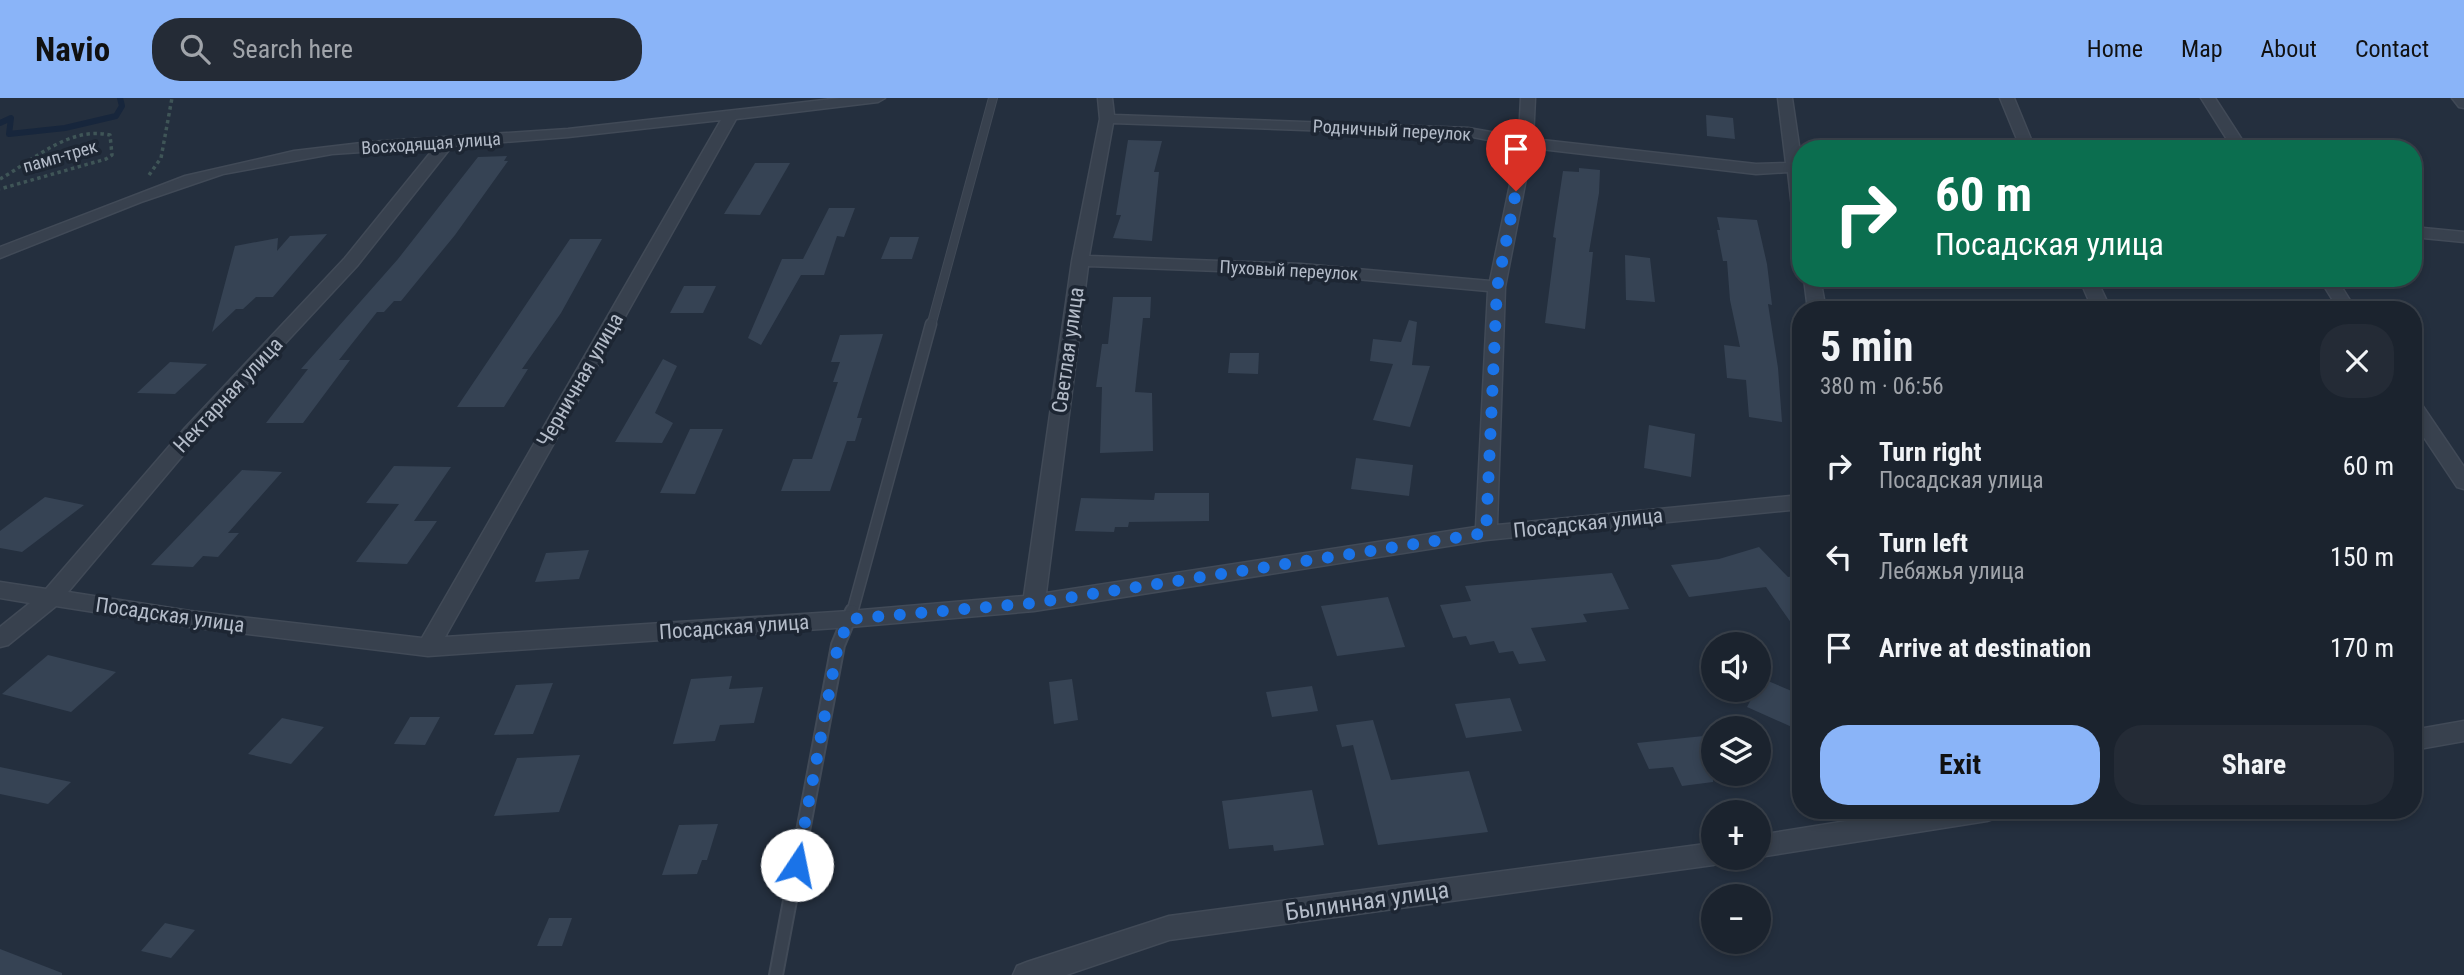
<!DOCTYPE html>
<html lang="en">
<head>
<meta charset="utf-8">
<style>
	body { margin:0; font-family:"Roboto Condensed",sans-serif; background:#242b36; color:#f1f3f6; height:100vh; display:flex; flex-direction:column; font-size:26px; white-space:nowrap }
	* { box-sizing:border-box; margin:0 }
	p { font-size:23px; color:#a0a4aa }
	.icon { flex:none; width:38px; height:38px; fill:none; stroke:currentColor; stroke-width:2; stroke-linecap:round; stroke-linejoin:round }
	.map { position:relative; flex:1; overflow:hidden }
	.sheet { position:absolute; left:1792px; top:203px; width:630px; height:518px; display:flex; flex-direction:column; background:#1b232e; border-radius:28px; box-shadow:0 4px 10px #0003,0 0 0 2px #39404a }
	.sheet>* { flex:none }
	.top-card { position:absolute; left:1792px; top:42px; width:630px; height:147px; border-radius:28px; box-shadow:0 4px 10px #0003,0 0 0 2px #39404a; background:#0b6e4f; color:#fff; overflow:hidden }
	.buttons { position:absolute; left:1701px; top:534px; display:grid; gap:14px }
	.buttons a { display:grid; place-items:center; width:70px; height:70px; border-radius:50%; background:#1b232e; box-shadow:0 4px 10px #0003,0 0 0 2px #39404a; font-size:35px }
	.pin { position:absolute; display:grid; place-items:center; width:60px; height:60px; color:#fff; margin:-72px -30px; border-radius:50% 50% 50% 0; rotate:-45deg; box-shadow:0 0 7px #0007 }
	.pin .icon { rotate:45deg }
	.me { position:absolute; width:77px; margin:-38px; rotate:11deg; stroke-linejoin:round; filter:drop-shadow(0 0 5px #0008) }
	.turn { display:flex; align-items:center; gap:24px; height:147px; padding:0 28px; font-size:32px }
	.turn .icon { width:91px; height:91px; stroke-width:2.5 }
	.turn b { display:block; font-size:49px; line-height:60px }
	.round { display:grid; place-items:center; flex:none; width:74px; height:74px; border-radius:28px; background:#242b36 }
	.headline { display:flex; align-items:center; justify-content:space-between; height:119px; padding:0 28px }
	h1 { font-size:42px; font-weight:700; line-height:52px }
	.primary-button { display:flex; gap:14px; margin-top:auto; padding:14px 28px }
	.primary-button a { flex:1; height:80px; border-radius:28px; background:#8ab4f8; color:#111; font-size:28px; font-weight:700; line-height:80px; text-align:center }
	.primary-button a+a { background:#242b36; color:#f1f3f6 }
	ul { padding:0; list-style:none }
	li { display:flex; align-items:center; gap:21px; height:91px; padding:0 28px }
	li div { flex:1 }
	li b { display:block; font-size:26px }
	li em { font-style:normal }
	header { display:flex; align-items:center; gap:42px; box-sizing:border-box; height:98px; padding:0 35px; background:#8ab4f8; color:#111 }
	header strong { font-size:33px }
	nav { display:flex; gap:38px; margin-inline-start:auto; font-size:24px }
	.search { width:490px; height:63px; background:#242b36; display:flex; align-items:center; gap:18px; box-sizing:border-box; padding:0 24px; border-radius:28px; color:#a0a4aa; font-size:26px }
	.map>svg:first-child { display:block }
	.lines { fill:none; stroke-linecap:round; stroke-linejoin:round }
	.stream { stroke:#17263c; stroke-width:6 }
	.building { fill:#364354 }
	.service-far2-casing { stroke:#414a57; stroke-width:10 }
	.service-far1-casing { stroke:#414a57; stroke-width:13 }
	.service-casing { stroke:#414a57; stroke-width:16 }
	.minor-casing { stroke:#414a57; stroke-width:3 }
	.path { stroke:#3f5557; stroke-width:3.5; stroke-dasharray:3.5 3.5; stroke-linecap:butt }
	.service-far2 { stroke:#38414e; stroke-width:8 }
	.service-far1 { stroke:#38414e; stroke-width:10 }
	.service { stroke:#38414e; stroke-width:12 }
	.minor { fill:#38414e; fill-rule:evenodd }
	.route { stroke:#1a73e8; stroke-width:12; stroke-dasharray:0 21.6 }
	.labels { text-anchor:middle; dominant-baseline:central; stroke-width:7; stroke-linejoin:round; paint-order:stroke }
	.far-street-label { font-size:18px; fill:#b4bcc9; stroke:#1d2633 }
	.street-label { font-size:21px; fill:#b4bcc9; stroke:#1d2633 }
	.near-street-label { font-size:24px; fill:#b4bcc9; stroke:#1d2633 }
</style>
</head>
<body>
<header>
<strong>Navio</strong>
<div class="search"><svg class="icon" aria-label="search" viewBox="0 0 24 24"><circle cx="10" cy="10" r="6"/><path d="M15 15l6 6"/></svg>Search here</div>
<nav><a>Home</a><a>Map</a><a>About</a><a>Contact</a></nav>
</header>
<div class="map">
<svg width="2464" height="877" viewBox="0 0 2464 877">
	<rect width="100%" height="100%" fill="#242f3e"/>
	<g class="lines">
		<!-- stream -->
		<polyline class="stream" points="0,25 11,20 9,36 65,30 116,18 122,8 120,0"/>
	</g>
	<!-- building -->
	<g class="building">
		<polygon points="1706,17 1733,20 1735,41 1707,38"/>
		<polygon points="1128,42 1162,43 1154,74 1159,74 1152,143 1113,140 1121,117 1116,117"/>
		<polygon points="507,58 504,63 508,63 455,137 401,203 394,203 384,214 377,214 339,262 350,262 303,325 266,325 308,271 301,271 398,161 478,59"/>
		<polygon points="755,65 790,65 760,117 724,116"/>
		<polygon points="1579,70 1600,72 1599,95 1589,154 1593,154 1585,231 1545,225 1556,140 1553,139 1563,73 1579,74"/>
		<polygon points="829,110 855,110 844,139 837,138 824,177 801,177 761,247 748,240 782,161 803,161"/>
		<polygon points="1717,119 1757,122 1767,166 1772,207 1768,206 1778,270 1782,324 1749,319 1746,282 1727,280 1724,247 1740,249 1730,202 1727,163 1723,163 1717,132 1720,132"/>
		<polygon points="327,136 273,199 256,199 243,211 236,211 212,234 235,148 278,140 277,153 290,138"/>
		<polygon points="890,139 919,139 912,161 881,161"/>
		<polygon points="570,141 602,141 561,215 522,271 528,271 504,309 457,309"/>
		<polygon points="1625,157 1650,160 1655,204 1626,202"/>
		<polygon points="684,188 716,188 703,215 670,215"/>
		<polygon points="1113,199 1151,199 1150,220 1143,220 1135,294 1152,295 1153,353 1100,355 1102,289 1096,289 1102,246 1108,246"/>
		<polygon points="1409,222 1417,224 1412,267 1430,268 1410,329 1373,322 1393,266 1370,263 1373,241 1401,244"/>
		<polygon points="883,236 857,320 862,320 855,343 847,343 830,393 781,393 793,361 812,361 838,284 833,284 840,264 831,264 840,237"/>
		<polygon points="1230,255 1259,255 1258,276 1228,275"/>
		<polygon points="663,261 677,268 655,315 673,325 662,345 615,344"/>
		<polygon points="170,264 207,266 175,296 137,295"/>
		<polygon points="1649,327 1695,336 1691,379 1644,370"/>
		<polygon points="690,331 723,331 695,396 660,395"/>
		<polygon points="1356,360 1413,367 1409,398 1351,391"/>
		<polygon points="394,368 451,369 414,423 437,423 407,466 356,464 399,406 366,405"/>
		<polygon points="242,372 282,374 228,435 239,435 218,459 203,458 193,469 151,467"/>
		<polygon points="1155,395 1209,395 1209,423 1129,424 1128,429 1115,429 1114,434 1075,433 1081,400 1154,402"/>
		<polygon points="45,399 84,407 22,454 0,450 0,433"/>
		<polygon points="1759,449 1788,479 1801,477 1801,539 1766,489 1689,499 1671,467 1719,461"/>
		<polygon points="589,452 579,481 535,484 546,455"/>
		<polygon points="1612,475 1629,511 1583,516 1587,524 1531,530 1546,563 1519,566 1513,553 1499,555 1494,543 1470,547 1466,538 1453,540 1440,507 1471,503 1465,488"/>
		<polygon points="1388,499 1405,549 1337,558 1321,508"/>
		<polygon points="48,557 116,574 71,614 2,596"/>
		<polygon points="732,578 729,591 763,589 754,625 720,627 715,643 673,646 691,581"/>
		<polygon points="1761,580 1801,597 1801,616 1794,630 1747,609 1756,592 1759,592"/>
		<polygon points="1072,581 1078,622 1054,626 1049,584"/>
		<polygon points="553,585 533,636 494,637 516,587"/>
		<polygon points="1312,588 1318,613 1272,619 1266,594"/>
		<polygon points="1510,600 1522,633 1466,640 1455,606"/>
		<polygon points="410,619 440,619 425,647 394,646"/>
		<polygon points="282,620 324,629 291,666 248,656"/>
		<polygon points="1373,622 1391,682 1469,673 1488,734 1378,747 1353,647 1342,649 1336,627"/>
		<polygon points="1713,637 1713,684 1682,688 1673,669 1649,671 1637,645"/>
		<polygon points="580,657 559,714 494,718 517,660"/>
		<polygon points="0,669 71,684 48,706 0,696"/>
		<polygon points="1312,692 1324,747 1274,753 1273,747 1229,751 1222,703"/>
		<polygon points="718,726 707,762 702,762 697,776 662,777 679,727"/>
		<polygon points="549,820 572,820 562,848 537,848"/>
		<polygon points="165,825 195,832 171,860 141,853"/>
		<polygon points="0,851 62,875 62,877 0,877"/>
	</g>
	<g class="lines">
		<defs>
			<polyline id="service-far2" points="931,228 993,0"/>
			<polyline id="service-far1" points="852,515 931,226"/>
			<polyline id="service" points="776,877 838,547 852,513"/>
			<g id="minor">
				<path d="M841 0H885L878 4 736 21 445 539 850 513 1024 498 1072 163 1100 21 1098 0H1112L1114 17 1468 30 1519 39 1521 0H1535L1533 41 1756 66 1786 65 1778 0H1792L1801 61V123L1793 118 1788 74 1756 76 1532 50 1505 189 1497 427 1801 397V411L1486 442 1034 513 850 529 428 558 190 529 56 508 8 547 0 549V529L30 505 0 500V484L46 491 185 330 345 160 435 49 332 56 223 76 141 104 0 160V149L185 78 294 53 370 44 568 31ZM721 22 422 540 190 513 68 494 199 338 357 168 452 48 568 39ZM1113 25 1468 38 1518 48 1490 183 1301 166 1089 158ZM1088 168 1301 176 1488 193 1476 429 1046 495Z"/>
				<polygon points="2000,0 2014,0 2035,51 2021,51"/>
				<polygon points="2201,0 2215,0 2248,51 2233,51"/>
				<polygon points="2452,0 2464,0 2464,10 2459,9"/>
				<polygon points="2413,129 2464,134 2464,144 2413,139"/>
				<polygon points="1804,180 1820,180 1826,212 1808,212"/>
				<polygon points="2079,180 2096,180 2111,212 2093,212"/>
				<polygon points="2319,180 2336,180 2356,212 2339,212"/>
				<polygon points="2413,302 2420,304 2464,369 2464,391 2457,389 2413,323"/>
				<polygon points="2464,623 2464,643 2413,652 2413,632"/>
				<polygon points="1855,712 1881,712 1880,718 1915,712 2000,712 1996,720 1987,723 1759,759 1759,737 1853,722"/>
				<polygon points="1713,745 1713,760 1724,760 1722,764 1713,767 1169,842 1066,877 1013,877 1017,868 1027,864 1169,818"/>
			</g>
		</defs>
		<!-- service-far2 casing -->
		<use href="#service-far2" class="service-far2-casing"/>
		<!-- service-far1 casing -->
		<use href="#service-far1" class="service-far1-casing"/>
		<!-- service casing -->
		<use href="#service" class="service-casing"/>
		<!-- minor casing -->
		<use href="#minor" class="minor-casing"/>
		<!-- path -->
		<g class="path">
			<polyline points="149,77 161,60 172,0"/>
			<path d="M0 81C34 62 69 28 110 37L112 57 106 61 0 91"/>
		</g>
		<!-- service-far2 -->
		<use href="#service-far2" class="service-far2"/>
		<!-- service-far1 -->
		<use href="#service-far1" class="service-far1"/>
		<!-- service -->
		<use href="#service" class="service"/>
		<!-- minor -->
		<use href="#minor" class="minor"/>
	</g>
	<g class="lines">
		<!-- route -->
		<polyline class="route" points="797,767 838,547 850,521 1034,505 1486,435 1497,190 1516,93"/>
	</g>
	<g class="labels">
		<!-- far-street labels -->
		<g class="far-street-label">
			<text transform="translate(1392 32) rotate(3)">Родничный переулок</text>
			<text transform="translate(431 45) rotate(-4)">Восходящая улица</text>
			<text transform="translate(60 58) rotate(-16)">памп-трек</text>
			<text transform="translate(1289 172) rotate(3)">Пуховый переулок</text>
		</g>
		<!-- street labels -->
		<g class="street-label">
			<text transform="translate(1068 252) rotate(-82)">Светлая улица</text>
			<text transform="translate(580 282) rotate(-60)">Черничная улица</text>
			<text transform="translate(228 297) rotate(-47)">Нектарная улица</text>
			<text transform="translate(1588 425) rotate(-6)">Посадская улица</text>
			<text transform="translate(170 517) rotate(8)">Посадская улица</text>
			<text transform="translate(734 529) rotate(-4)">Посадская улица</text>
		</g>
		<!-- near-street labels -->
		<g class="near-street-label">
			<text transform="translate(1367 803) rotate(-8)">Былинная улица</text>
		</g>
	</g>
</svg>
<div class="buttons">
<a><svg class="icon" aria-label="sound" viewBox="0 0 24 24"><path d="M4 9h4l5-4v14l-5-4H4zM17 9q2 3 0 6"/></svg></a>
<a><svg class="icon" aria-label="layers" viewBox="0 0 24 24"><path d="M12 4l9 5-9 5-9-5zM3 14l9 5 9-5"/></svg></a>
<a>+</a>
<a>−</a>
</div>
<div class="pin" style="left:1516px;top:93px;background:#d93025"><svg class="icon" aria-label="arrive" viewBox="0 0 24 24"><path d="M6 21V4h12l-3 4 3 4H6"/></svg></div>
<svg class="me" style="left:797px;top:767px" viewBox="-20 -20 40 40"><circle r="19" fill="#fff"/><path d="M0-13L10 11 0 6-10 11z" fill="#1a73e8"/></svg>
<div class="top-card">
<div class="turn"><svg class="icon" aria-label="right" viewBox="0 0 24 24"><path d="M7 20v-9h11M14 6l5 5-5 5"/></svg><div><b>60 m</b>Посадская улица</div></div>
</div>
<section class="sheet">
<div class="headline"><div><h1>5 min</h1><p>380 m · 06:56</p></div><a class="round"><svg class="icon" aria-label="close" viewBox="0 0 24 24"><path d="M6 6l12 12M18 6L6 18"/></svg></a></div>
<ul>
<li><svg class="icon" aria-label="right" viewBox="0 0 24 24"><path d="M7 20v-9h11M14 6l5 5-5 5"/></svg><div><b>Turn right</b><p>Посадская улица</p></div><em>60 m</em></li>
<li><svg class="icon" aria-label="left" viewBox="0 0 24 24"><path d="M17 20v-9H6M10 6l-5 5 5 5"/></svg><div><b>Turn left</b><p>Лебяжья улица</p></div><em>150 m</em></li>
<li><svg class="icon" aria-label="arrive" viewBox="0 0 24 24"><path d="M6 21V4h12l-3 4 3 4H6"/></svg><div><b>Arrive at destination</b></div><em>170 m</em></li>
</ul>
<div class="primary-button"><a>Exit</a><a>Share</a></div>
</section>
</div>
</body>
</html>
